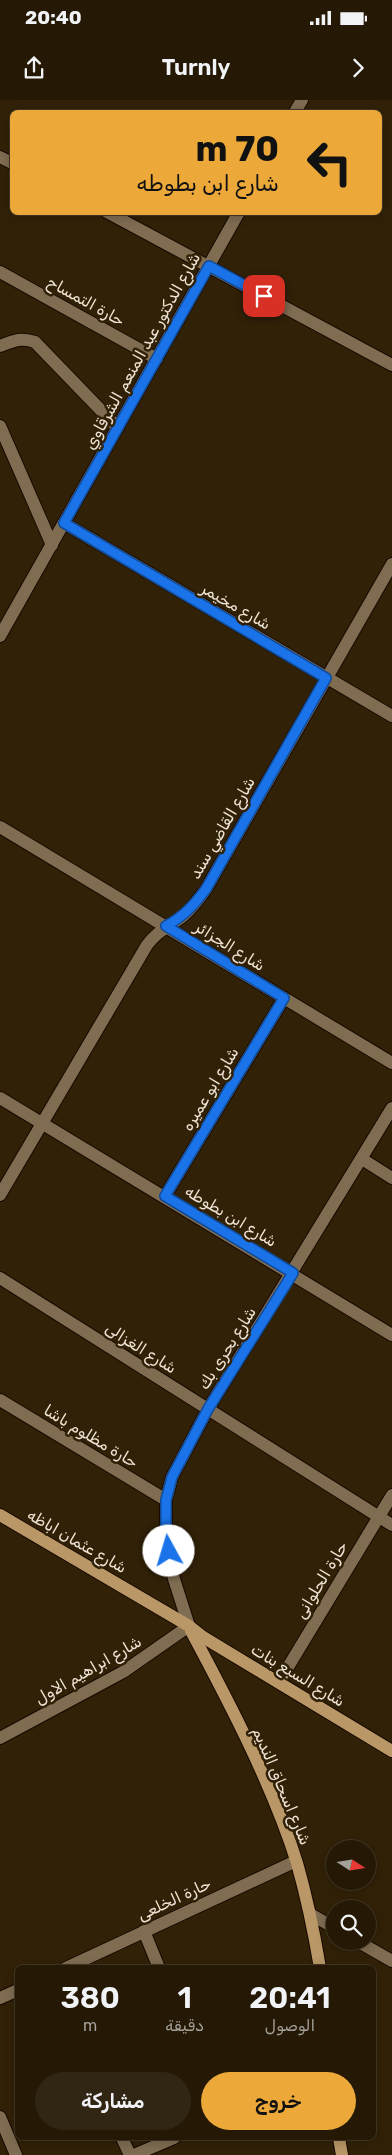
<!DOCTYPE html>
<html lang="ar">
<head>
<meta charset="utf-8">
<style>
	body { margin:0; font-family:Rubik,"Noto Naskh Arabic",sans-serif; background:#312613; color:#f1f3f6; direction:rtl; height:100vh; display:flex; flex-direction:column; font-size:19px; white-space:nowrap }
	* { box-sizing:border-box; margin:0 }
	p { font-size:16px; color:#a3a09a }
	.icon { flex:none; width:28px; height:28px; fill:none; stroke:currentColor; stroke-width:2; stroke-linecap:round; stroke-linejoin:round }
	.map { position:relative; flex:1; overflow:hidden; direction:ltr }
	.drawer { position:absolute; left:15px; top:1865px; width:361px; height:175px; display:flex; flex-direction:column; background:#251905; border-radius:8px; box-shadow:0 2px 12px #0003,0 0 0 1px #423827; direction:rtl }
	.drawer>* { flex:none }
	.hud { position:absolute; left:10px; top:10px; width:372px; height:105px; border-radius:8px; box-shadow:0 2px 12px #0003,0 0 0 1px #423827; direction:rtl; background:#eca93a; color:#111; overflow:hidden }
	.needle { width:32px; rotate:102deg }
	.buttons { position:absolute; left:326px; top:1740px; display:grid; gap:10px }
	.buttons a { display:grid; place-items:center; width:50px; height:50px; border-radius:50%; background:#251905; box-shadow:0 2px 12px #0003,0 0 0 1px #423827; font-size:25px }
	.pin { position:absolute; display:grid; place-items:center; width:42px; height:42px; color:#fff; margin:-21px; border-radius:10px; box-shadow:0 2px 8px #0006 }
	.me { position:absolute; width:55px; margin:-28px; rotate:354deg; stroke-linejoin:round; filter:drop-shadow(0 0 4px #0008) }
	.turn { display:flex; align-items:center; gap:18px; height:105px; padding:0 20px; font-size:22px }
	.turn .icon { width:65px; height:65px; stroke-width:2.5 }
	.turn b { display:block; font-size:35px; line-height:42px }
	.eta { display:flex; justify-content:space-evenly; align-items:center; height:85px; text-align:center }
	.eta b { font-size:30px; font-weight:600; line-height:35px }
	.action { display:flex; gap:10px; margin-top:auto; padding:10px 20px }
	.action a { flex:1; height:58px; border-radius:30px; background:#eca93a; color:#111; font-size:20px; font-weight:600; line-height:58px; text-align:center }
	.action a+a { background:#312613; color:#f1f3f6 }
	.status { display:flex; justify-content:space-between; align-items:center; height:35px; padding:0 25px; background:#251905; direction:ltr }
	.status svg { height:14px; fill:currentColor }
	header { display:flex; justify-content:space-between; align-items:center; height:65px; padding:0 20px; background:#251905; font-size:22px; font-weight:600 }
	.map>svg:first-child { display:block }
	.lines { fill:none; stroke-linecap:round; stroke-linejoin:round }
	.service-casing { stroke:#180900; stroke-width:14 }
	.minor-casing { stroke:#180900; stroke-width:14 }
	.secondary-casing { stroke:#180900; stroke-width:14 }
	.primary-casing { stroke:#180900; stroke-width:14 }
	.service { stroke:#7f6c51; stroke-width:12 }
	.minor { stroke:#7f6c51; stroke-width:12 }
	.secondary { stroke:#7f6c51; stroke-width:12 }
	.primary { stroke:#b99767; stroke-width:12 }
	.route-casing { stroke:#114b97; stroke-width:12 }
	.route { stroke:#1a73e8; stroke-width:9 }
	.labels { text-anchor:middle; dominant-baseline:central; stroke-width:5; stroke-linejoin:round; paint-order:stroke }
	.street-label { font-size:16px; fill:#eee3d4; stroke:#312107 }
</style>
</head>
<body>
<div class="status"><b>20:40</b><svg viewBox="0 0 49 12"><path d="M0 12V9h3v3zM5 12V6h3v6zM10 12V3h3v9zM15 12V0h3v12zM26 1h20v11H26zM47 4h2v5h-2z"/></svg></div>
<header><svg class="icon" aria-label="forward" viewBox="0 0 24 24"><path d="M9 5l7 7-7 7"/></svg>Turnly<svg class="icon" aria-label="share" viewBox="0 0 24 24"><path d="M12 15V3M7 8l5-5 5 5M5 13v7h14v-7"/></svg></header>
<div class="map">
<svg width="392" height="2055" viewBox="0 0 392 2055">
	<rect width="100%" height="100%" fill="#312107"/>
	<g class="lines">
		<defs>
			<g id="service">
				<polyline points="0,172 157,259"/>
				<path d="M0 246C13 241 21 237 35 242L118 328"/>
				<polyline points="0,326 52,445"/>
				<polyline points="362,1059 392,1078"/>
			</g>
			<g id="minor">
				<polyline points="0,57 12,63"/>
				<polyline points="107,112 392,265"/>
				<polyline points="64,423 392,616"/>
				<polyline points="0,727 392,963"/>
				<polyline points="0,998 392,1235"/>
				<path d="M0 1095 147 845C158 830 169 827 183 816 192 808 199 799 206 789L392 464"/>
				<polyline points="165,1096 284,898"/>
				<polyline points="0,1178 392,1425"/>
				<polyline points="0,1300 166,1400"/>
				<polyline points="279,1582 392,1395"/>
				<polyline points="0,1638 123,1572 189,1526 174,1479 166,1437 166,1400 172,1377 208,1309 392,1008"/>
				<polyline points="310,1814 335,1828"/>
				<polyline points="144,1831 159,1868"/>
				<polyline points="357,1841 392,1861"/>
				<polyline points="66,1868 296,1761"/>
				<polyline points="0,1898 18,1890"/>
				<polyline points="0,2017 16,2055"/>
				<polyline points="122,2038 130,2055"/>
				<polyline points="134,2055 174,2038"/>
			</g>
			<g id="secondary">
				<polyline points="295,12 302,0"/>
				<polyline points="0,536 239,112"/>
			</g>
			<g id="primary">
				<polyline points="0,1415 189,1526 203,1537 392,1651"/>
				<path d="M191 1531C229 1602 273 1686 297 1763 307 1798 314 1832 320 1868"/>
				<polyline points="339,2038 342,2055"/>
			</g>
		</defs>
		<!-- service casing -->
		<use href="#service" class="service-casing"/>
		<!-- minor casing -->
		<use href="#minor" class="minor-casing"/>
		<!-- secondary casing -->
		<use href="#secondary" class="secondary-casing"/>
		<!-- primary casing -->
		<use href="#primary" class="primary-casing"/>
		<!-- service -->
		<use href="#service" class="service"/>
		<!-- minor -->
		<use href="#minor" class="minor"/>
		<!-- secondary -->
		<use href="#secondary" class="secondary"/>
		<!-- primary -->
		<use href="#primary" class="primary"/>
	</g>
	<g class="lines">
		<defs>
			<path id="route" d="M169 1451 166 1437V1400L172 1377 208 1309 293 1173 165 1096 284 898 166 826C184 816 194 805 206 789L326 578 64 423 209 166 264 196"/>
		</defs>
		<!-- route casing -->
		<use href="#route" class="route-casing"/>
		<!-- route -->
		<use href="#route" class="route"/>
	</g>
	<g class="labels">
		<!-- street labels -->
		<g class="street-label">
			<text transform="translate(86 201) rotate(29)">حارة التمساح</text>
			<text transform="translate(142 251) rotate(-61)">شارع الدكتور عبد المنعم الشرقاوي</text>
			<text transform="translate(236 506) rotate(30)">شارع مخيمر</text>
			<text transform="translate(222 728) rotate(-60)">شارع القاضي سند</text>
			<text transform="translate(230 846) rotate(32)">شارع الجزائر</text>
			<text transform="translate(210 989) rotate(-59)">شارع ابو عميره</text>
			<text transform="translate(231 1116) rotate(31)">شارع ابن بطوطه</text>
			<text transform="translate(141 1248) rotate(32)">شارع الغزالى</text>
			<text transform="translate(227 1248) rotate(-58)">شارع بحرى بك</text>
			<text transform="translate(91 1336) rotate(31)">حارة مظلوم باشا</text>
			<text transform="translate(77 1441) rotate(30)">شارع عثمان اباظه</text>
			<text transform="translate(321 1480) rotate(-59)">حارة الحلوانى</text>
			<text transform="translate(88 1570) rotate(-30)">شارع ابراهيم الاول</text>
			<text transform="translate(298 1575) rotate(31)">شارع السبع بنات</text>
			<text transform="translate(282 1686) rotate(67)">شارع اسحاق النديم</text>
			<text transform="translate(174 1799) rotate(-25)">حارة الخلعى</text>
		</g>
	</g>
</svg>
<div class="buttons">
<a><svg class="needle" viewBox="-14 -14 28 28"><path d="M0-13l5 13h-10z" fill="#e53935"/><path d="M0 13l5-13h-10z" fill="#a3a09a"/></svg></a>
<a><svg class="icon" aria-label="search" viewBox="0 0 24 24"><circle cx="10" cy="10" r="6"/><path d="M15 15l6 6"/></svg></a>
</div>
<div class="pin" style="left:264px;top:196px;background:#d93025"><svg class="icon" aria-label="arrive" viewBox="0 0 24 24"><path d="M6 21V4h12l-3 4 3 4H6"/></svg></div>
<svg class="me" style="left:169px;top:1451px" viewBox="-20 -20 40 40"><circle r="19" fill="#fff"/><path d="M0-13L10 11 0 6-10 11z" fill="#1a73e8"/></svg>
<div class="hud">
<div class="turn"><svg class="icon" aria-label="left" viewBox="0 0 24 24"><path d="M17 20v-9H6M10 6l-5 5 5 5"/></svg><div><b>70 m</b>شارع ابن بطوطه</div></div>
</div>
<section class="drawer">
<div class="eta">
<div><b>20:41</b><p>الوصول</p></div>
<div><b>1</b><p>دقيقة</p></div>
<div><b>380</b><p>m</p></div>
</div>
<div class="action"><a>خروج</a><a>مشاركة</a></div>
</section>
</div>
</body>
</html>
